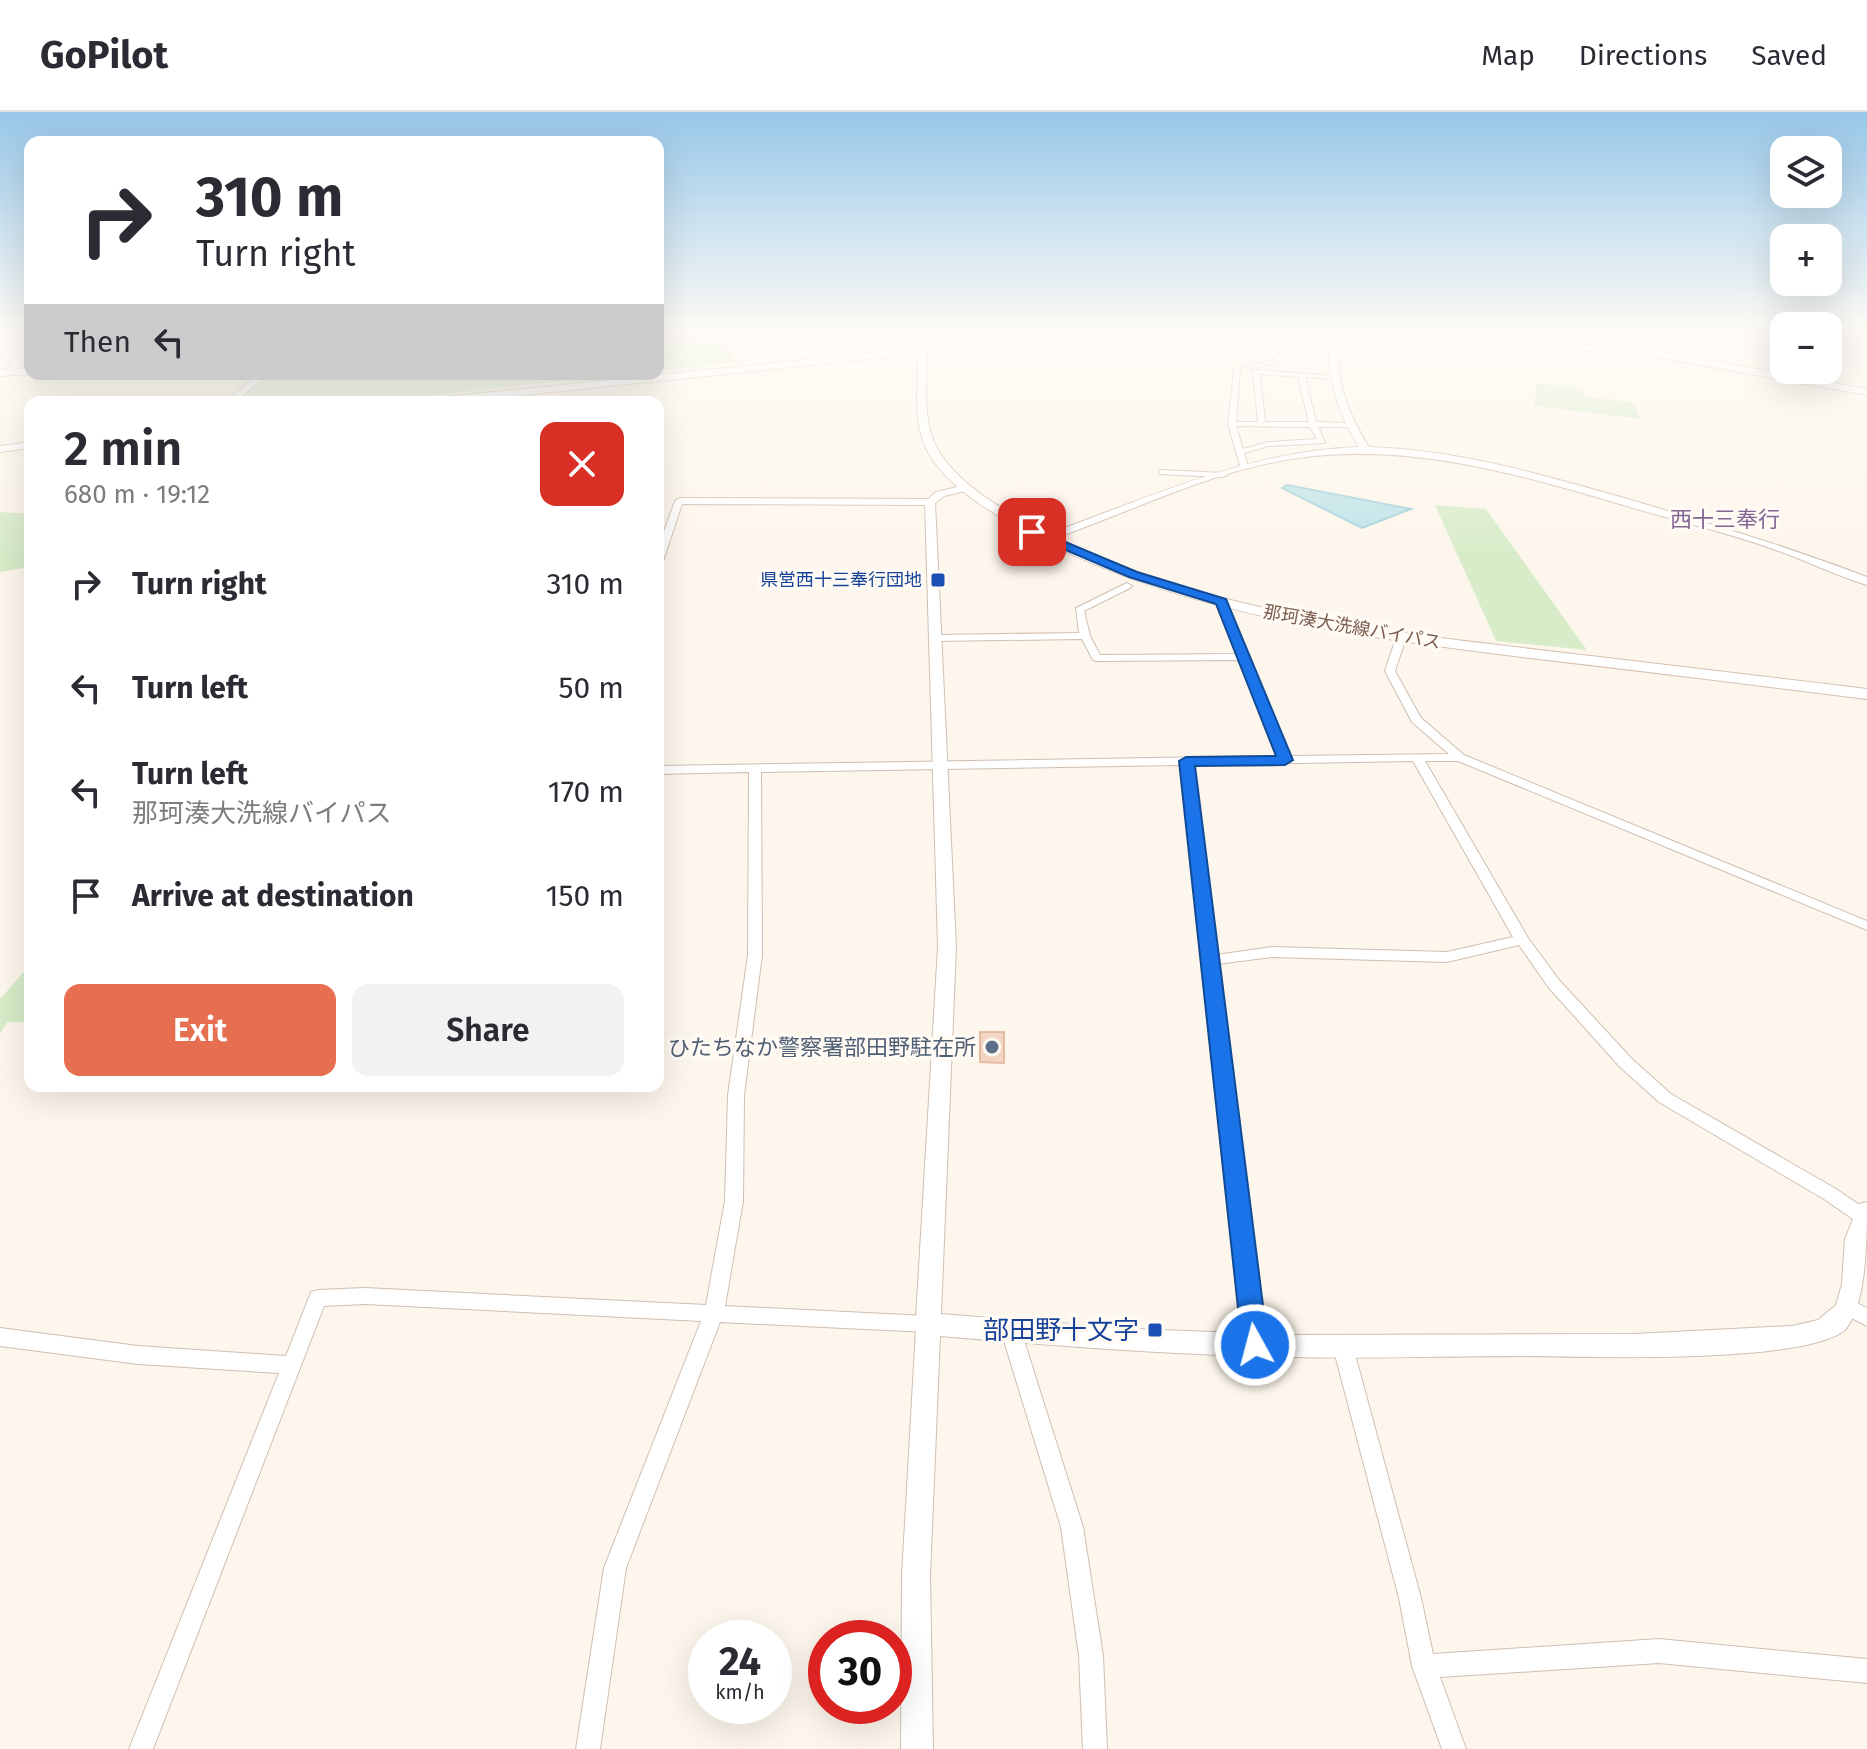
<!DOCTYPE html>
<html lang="en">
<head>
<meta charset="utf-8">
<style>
	body { margin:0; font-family:"Fira Sans","Noto Sans JP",sans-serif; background:#f2f2f3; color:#2b2b33; height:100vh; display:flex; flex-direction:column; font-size:30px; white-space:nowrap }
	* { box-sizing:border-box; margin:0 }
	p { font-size:26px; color:#7c7c81 }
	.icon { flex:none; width:44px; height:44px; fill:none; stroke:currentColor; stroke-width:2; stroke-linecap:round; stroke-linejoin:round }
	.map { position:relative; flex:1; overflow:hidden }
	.details { position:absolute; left:24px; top:284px; width:640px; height:696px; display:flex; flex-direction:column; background:#fff; border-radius:16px; box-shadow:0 8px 32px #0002 }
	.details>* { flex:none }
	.top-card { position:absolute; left:24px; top:24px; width:640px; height:244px; border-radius:16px; box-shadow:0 8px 32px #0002; background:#fff; color:#2b2b33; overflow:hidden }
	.tools { position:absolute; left:1770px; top:24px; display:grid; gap:16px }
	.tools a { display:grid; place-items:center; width:72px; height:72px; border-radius:16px; background:#fff; box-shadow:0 8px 32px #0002; font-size:40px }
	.speed { position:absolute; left:688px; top:1508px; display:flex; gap:16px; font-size:40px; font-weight:700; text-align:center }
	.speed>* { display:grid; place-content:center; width:104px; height:104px; border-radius:50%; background:#fff; box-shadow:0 8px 32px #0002; line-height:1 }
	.speed small { font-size:20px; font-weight:400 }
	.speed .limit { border:12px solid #d22; background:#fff; color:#111 }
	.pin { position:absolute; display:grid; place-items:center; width:68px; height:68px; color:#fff; margin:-34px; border-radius:16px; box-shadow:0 4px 12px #0006 }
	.me { position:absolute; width:88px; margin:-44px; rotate:353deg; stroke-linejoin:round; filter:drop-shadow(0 0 6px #0008) }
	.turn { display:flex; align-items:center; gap:28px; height:168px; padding:0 40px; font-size:36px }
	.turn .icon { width:104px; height:104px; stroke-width:2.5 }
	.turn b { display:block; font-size:56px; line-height:68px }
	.then { display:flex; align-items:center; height:76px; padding:0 40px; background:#0003; gap:16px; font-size:30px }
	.round { display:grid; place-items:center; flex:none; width:84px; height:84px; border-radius:16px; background:#f2f2f3 }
	.head { display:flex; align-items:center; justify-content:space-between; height:136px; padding:0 40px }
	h1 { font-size:48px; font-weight:600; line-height:60px }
	.button { display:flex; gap:16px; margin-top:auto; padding:16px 40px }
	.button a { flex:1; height:92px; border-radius:16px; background:#e76f51; color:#fff; font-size:32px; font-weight:600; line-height:92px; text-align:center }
	.button a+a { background:#f2f2f3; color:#2b2b33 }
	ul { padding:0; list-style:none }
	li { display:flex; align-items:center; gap:24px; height:104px; padding:0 40px }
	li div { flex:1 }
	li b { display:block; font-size:30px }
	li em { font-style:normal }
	header { display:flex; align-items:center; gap:48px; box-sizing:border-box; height:112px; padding:0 40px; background:#fff; border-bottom:2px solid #e1e1e2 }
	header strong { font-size:38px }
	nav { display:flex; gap:44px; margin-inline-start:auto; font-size:28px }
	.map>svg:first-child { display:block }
	.green { fill:#d8ecc9 }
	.water { fill:#bfe3e8; stroke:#a5d3da; stroke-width:2 }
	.building { fill:#f3d5c3; stroke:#e6bba3; stroke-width:2 }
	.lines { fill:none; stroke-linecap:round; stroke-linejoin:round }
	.minor-casing { stroke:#d1beb0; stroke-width:2 }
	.tertiary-casing { stroke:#d1beb0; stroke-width:2 }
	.secondary-casing { stroke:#d6c0b0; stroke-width:2 }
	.minor { fill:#fff; fill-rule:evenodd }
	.tertiary { fill:#fff; fill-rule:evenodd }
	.secondary { fill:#fff; fill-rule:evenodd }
	.route { fill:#1a73e8; stroke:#114b97; stroke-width:2 }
	.transit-dot { fill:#1a4fb4; stroke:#fffaf3; stroke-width:3 }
	.service-dot { fill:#5c6f8a; stroke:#fffaf3; stroke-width:3 }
	.labels { text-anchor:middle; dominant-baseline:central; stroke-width:7; stroke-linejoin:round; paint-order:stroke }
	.far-transit-label { font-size:18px; fill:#164399; stroke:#fffaf3; text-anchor:end }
	.far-street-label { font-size:18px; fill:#7a5c4d; stroke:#fffaf3 }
	.far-quarter-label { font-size:22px; fill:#846695; stroke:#fffaf3 }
	.service-label { font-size:22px; fill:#4e5e75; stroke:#fffaf3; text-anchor:end }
	.near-transit-label { font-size:26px; fill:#164399; stroke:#fffaf3; text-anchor:end }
</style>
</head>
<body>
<header>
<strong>GoPilot</strong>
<nav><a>Map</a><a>Directions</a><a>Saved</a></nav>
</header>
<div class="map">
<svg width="1867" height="1637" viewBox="0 0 1867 1637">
	<rect width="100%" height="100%" fill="#fdf6ec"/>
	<!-- green -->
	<g class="green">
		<polygon points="658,216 707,216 736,250 658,259"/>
		<polygon points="264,262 627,262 369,290 241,290 249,274"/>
		<polygon points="1537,271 1582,277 1585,285 1632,290 1641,307 1534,294"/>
		<polygon points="1435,393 1486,397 1587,538 1496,529"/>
		<polygon points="0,400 30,402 30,455 0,460"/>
		<polygon points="30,853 30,910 7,910 0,922 0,887"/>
	</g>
	<!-- water -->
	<polygon class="water" points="1287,373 1411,397 1362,416 1282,376"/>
	<!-- building -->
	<polygon class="building" points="980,920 1004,920 1004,951 980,950"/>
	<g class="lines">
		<defs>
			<g id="minor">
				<path d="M1117 216 1335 229 1333 232 1297 230 1277 251 1240 258 1236 310H1258L1253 260 1257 258 1337 264 1335 267 1305 265 1316 310 1349 311 1353 313 1349 315H1318L1325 331 1268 334 1244 341 1248 355 1241 357 1228 312 1234 257 1273 248 1290 230 1115 219ZM1260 262 1298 265 1309 310H1265ZM1236 314 1310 315 1317 327 1268 330 1243 337Z"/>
				<polygon points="1706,216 1714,216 1732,226 1727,227"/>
				<polygon points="1162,358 1223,361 1227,363 1223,365 1159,362 1159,358"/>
				<polygon points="679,386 930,387 934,390 930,393 682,392 663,449 658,452 658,436 675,389"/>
				<path d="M1127 471 1132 474 1130 476 1084 499 1090 524 1100 543 1237 542 1216 490 1224 488 1289 644 1449 642 1412 610 1385 559 1396 526 1405 524 1406 526 1395 559 1421 606 1464 643 1867 809V818L1458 649H1425L1528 826 1559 868 1632 947 1671 982 1836 1077 1867 1098V1111L1857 1110 1824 1087 1659 990 1620 955 1549 876 1519 833 1447 850 1272 845 1217 852 1265 1233 1262 1239 1255 1242 1248 1239 1245 1233 1181 653 761 660 762 843 744 983 743 1089 725 1194 926 1204 933 1206 936 1212 933 1218 926 1220 720 1210 626 1456 600 1637H576L604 1456 701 1209 365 1192 324 1194 153 1637H129L279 1261 138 1252 0 1234V1216L138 1234 286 1244 311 1180 318 1178 365 1176 706 1193 725 1089 728 983 748 843 749 660 658 662V654L1278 644 1239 548 1097 549 1093 548 1082 527 935 529 930 526 935 523 1079 521 1076 496ZM1413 649 1513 825 1447 840 1272 835 1216 843 1192 653Z"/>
				<polygon points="1851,1188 1867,1196 1867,1214 1844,1202 1842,1196 1844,1190"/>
				<polygon points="1011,1211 1018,1213 1021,1219 1083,1415 1103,1544 1107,1637 1083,1637 1079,1544 1061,1415 1001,1219 1004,1213"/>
				<polygon points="1343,1226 1350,1229 1353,1235 1421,1486 1433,1542 1659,1527 1867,1547 1867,1571 1659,1551 1440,1565 1466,1637 1442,1637 1412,1554 1399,1486 1333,1235 1336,1229"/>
			</g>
			<g id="tertiary">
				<path d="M1332 216 1339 217C1334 262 1345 298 1369 335 1458 338 1540 362 1624 386 1708 411 1786 434 1867 465V473C1834 463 1803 447 1770 436 1725 420 1677 409 1630 395 1521 363 1412 330 1298 346 1212 358 1131 400 1050 428H1042V424C1147 387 1246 339 1359 335 1337 298 1323 259 1332 216Z"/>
				<polygon points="30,239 30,244 16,257 30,256 30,262 0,264 0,258 7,258 15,246"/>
				<polygon points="259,262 268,262 235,290 224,290"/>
				<path d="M966 373 971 376 970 378 944 384 935 391 956 835 941 1202 1135 1217 1292 1223 1634 1222 1792 1214 1818 1208 1836 1193 1842 1172 1845 1127 1859 1092 1867 1090C1867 1125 1867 1193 1845 1218 1804 1252 1588 1245 1528 1244 1449 1244 1370 1247 1291 1245 1174 1243 1057 1234 940 1224L930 1464 933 1637H901L902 1464 916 1217 914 1212 916 1206 938 835 925 390 936 380Z"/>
			</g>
			<g id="secondary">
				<path d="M918 216H926L927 235 1114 216H1144L927 241C927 273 921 313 940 341 959 371 994 392 1024 409 1196 504 1399 521 1591 544 1683 555 1775 566 1867 577V587C1755 573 1642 559 1530 546 1356 524 1172 502 1017 415 986 397 948 374 929 342 912 312 918 275 918 242L454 290H420L425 287 918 236Z"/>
				<polygon points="1315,216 1355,216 1650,238 1867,277 1867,283 1650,244"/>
				<polygon points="1691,223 1784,224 1784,230 1691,229 1630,233 1625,230"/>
				<rect x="1828" y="224" width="39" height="6"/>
				<polygon points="30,330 30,336 0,340 0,334"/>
			</g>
		</defs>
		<!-- minor casing -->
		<use href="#minor" class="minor-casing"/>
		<!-- tertiary casing -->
		<use href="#tertiary" class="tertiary-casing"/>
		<!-- secondary casing -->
		<use href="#secondary" class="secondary-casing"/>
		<!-- minor -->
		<use href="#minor" class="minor"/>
		<!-- tertiary -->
		<use href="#tertiary" class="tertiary"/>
		<!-- secondary -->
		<use href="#secondary" class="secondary"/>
	</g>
	<!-- sky -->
	<linearGradient id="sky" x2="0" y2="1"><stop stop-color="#97c7e8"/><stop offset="0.49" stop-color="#fefbf6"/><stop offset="1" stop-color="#fefbf6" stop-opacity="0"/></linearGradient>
	<rect width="1867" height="445" fill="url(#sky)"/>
	<!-- route -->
	<polygon class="route" points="1032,416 1137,460 1226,487 1293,648 1285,653 1195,654 1268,1233 1264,1241 1255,1244 1246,1241 1242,1233 1179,649 1186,645 1276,644 1216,492 1129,465 1028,422 1026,420"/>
	<!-- markers -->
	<g class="transit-dot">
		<rect x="930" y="460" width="16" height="16" rx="4"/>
		<rect x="1147" y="1210" width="16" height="16" rx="4"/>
	</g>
	<circle class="service-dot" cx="992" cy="935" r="8"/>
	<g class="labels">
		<!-- far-transit labels -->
		<g class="far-transit-label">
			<text x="922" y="468">県営西十三奉行団地</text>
		</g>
		<!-- far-street labels -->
		<g class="far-street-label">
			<text transform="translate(1352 515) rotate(10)">那珂湊大洗線バイパス</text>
		</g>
		<!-- far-quarter labels -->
		<g class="far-quarter-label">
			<text x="1725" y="407">西十三奉行</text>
		</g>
		<!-- service labels -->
		<g class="service-label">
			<text x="976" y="935">ひたちなか警察署部田野駐在所</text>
		</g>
		<!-- near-transit labels -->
		<g class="near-transit-label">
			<text x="1139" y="1218">部田野十文字</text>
		</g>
	</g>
</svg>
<div class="tools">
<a><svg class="icon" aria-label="layers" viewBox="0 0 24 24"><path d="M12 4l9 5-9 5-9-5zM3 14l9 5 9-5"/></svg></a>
<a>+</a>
<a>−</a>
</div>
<div class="speed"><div>24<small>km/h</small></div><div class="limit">30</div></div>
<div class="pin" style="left:1032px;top:420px;background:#d93025"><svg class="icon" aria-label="arrive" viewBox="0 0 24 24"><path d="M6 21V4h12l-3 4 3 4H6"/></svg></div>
<svg class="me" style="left:1255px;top:1233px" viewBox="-20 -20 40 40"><circle r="17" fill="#1a73e8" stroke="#fff" stroke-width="3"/><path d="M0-11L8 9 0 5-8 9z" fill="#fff"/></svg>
<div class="top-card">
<div class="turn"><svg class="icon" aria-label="right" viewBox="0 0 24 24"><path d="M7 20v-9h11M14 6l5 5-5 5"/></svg><div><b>310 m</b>Turn right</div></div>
<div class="then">Then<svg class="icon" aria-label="left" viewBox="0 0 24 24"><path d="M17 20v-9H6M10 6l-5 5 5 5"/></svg></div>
</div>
<section class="details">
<div class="head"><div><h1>2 min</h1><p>680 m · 19:12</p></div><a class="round" style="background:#d93025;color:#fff"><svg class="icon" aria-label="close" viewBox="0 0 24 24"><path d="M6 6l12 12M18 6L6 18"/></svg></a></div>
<ul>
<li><svg class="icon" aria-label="right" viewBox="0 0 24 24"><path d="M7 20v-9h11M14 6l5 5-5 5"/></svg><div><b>Turn right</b></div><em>310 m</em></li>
<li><svg class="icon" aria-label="left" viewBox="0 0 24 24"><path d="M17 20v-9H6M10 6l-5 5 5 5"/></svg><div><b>Turn left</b></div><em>50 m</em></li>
<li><svg class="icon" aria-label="left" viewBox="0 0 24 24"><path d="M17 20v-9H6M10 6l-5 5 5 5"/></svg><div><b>Turn left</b><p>那珂湊大洗線バイパス</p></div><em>170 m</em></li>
<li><svg class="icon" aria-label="arrive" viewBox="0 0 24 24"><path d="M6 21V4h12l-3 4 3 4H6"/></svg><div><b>Arrive at destination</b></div><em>150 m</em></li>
</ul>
<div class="button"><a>Exit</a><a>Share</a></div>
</section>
</div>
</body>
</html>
